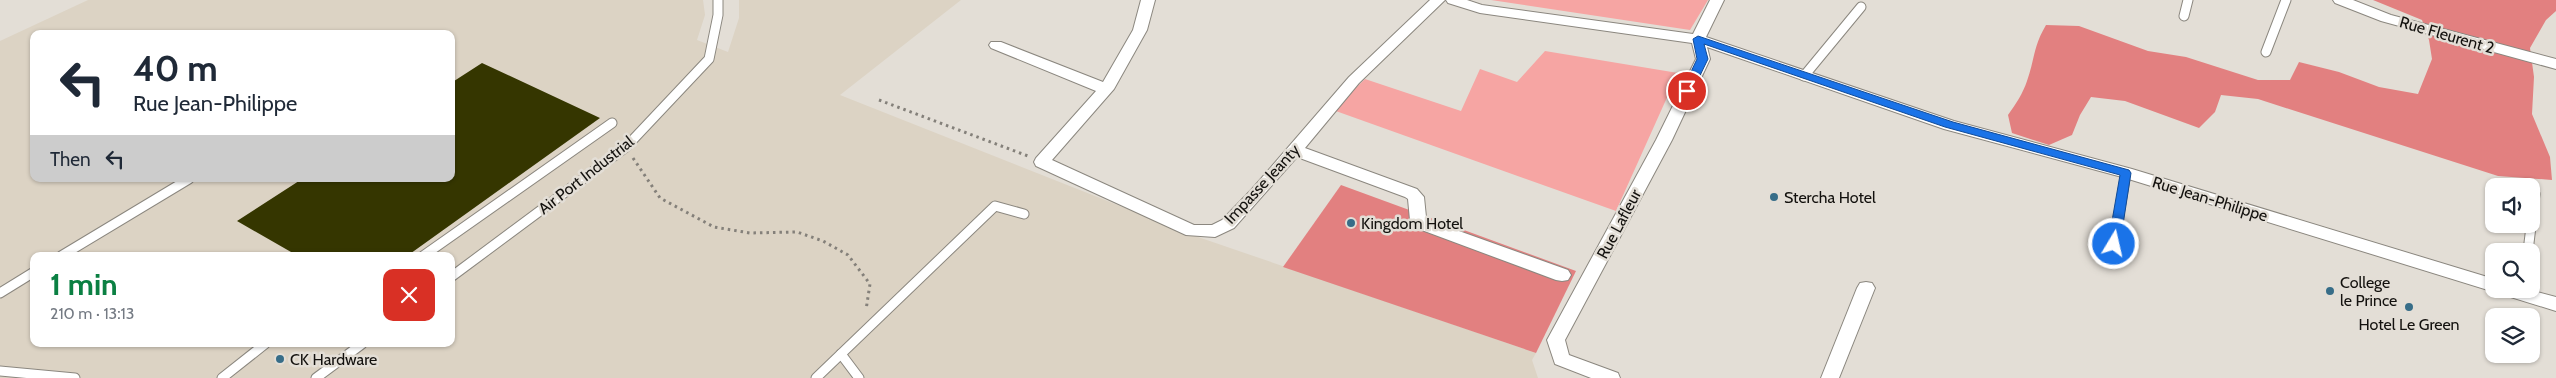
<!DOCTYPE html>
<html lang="en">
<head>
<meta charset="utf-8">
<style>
	body { margin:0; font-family:Cabin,sans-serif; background:#f2f2f3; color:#1f2937; height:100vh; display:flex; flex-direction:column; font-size:19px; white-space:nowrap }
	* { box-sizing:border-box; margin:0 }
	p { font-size:16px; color:#747a83 }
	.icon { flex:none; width:28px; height:28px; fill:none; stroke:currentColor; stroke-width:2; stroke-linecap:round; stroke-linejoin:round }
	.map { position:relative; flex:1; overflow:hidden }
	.side { position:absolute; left:30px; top:252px; width:425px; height:95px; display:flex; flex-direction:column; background:#fff; border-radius:10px; box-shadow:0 1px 4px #0004 }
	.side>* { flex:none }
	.banner { position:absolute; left:30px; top:30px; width:425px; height:152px; border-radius:10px; box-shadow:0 1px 4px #0004; background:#fff; color:#1f2937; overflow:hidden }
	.buttons { position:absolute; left:2485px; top:178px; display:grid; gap:10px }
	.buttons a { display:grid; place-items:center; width:55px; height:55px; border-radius:10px; background:#fff; box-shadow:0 1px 4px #0004; font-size:25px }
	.pin { position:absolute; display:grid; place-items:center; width:42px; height:42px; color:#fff; margin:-21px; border:2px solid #fff; border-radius:50%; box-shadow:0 1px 5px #0007 }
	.me { position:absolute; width:55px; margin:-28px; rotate:9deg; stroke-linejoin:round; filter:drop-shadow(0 0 4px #0008) }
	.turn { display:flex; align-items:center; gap:18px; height:105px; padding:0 20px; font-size:22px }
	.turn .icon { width:65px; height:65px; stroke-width:2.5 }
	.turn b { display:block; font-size:35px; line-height:42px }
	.then { display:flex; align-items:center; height:48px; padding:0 20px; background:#0003; gap:10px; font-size:19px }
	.round { display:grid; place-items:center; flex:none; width:52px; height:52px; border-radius:10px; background:#f2f2f3 }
	.overview { display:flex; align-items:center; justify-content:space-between; height:85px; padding:0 20px }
	h1 { font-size:30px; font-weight:700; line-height:38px; color:#0b8043 }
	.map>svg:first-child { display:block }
	.built { fill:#dcd3c4; fill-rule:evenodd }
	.green { fill:#f6a5a3 }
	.forest { fill:#e28080 }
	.building { fill:#353600 }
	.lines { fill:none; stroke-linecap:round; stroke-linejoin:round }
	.service-casing { stroke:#8b877f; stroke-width:11 }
	.minor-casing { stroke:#8b877f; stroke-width:2 }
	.path { stroke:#84807a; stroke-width:3; stroke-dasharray:2.5 4; stroke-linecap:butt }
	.service { stroke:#fff; stroke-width:9 }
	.minor { fill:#fff; fill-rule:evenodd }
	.route { fill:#1a73e8; stroke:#114b97 }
	.poi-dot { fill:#376d88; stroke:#e3ded6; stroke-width:2 }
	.labels { text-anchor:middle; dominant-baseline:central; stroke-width:5; stroke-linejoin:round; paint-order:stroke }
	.street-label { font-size:16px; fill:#13110e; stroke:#e3ded6 }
	.poi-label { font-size:16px; fill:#13110e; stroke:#e3ded6; text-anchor:start }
</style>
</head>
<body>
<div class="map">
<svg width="2556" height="378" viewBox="0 0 2556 378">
	<rect width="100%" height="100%" fill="#e3ded6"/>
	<!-- built -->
	<path class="built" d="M88 0H703L705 15 697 40 728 52 739 18V0H961L840 95 1201 238 1536 353 1532 360 1538 378H0V41ZM34 34H451V179H34ZM34 256H451V344H34Z"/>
	<!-- green -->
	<g class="green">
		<polygon points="1491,0 1708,0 1690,30"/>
		<polygon points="1545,51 1678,73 1616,211 1333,110 1365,79 1461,111 1480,69 1517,82"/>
	</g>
	<!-- forest -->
	<g class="forest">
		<path d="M2373 0H2556V11L2546 20 2530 48 2534 77 2532 114 2550 157 2552 180 2498 176 2258 99 2221 95 2215 112 2199 128 2125 101 2091 97 2080 115 2072 135 2049 145 2012 133 2008 115C2016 104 2023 93 2027 81 2035 58 2033 47 2046 25L2079 26 2148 51 2186 57 2258 80H2290L2299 62 2339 72 2379 87 2418 94 2432 59 2429 40 2422 20Z"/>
		<polygon points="1341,185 1576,271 1536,353 1283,267"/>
	</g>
	<!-- building -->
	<polygon class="building" points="482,63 600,118 407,256 298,256 237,221 302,179 451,179 451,83"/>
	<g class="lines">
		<defs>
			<g id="service">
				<polyline points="2184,16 2188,0"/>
				<polyline points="2266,52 2286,0"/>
				<polyline points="1804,76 1861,7"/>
				<polyline points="2114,244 2126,173"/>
				<polyline points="2528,251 2535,194"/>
				<polyline points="61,256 189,179"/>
				<polyline points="423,256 612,123"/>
				<polyline points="451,277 626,147 709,59 718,15 718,0"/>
				<polyline points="0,293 34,272"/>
				<polyline points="841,354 859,378"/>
				<polyline points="0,371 75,378"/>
				<polyline points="222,378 265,344"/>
				<polyline points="316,378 362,344"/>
				<polyline points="816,378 995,206 1024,214"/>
			</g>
			<g id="minor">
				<polygon points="1141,0 1155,0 1147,30 1114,89 1052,160 1194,225 1212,225 1222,220 1252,189 1349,77 1430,0 1445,0 1359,83 1305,148 1417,189 1424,197 1426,217 1431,221 1568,270 1571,275 1568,280 1562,281 1556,280 1419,229 1410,220 1408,199 1405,197 1297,157 1234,228 1215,237 1186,235 1036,166 1034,162 1036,158 1096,91 991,48 989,45 991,42 1001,42 1103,82 1133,30"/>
				<polygon points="1446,0 1467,0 1482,5 1693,34 1710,0 1724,0 1706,37 1954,121 2132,169 2494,279 2494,289 2526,289 2556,297 2556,311 2122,177 1944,129 1707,47 1710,59 1672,140 1565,340 1569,355 1618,373 1620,378 1591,378 1555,364 1547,340 1656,140 1696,59 1692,43 1480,13 1448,3"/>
				<polygon points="2333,0 2353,0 2391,15 2556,59 2556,69 2381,21 2335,3"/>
				<polygon points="1866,282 1872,283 1875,288 1839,378 1821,378 1857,288 1860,283"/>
			</g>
		</defs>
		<!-- service casing -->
		<use href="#service" class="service-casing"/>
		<!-- minor casing -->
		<use href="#minor" class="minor-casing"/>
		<!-- path -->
		<g class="path">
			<polyline points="879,100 1028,156"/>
			<polyline points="633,158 660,198 714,227 750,233 797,232 823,241 848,255 870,284 866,310"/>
		</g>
		<!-- service -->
		<use href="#service" class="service"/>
		<!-- minor -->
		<use href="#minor" class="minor"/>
	</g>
	<!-- route -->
	<polygon class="route" points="1698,36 1953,122 2129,170 2131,173 2120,244 2114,248 2108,244 2120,175 1945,127 1704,44 1708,59 1691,94 1683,94 1682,91 1697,59 1693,39"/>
	<!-- markers -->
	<g class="poi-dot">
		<circle cx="1774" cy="197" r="5"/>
		<circle cx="1351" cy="223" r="5"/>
		<circle cx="2330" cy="291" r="5"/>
		<circle cx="2409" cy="307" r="5"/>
		<circle cx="280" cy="359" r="5"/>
	</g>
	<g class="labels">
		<!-- street labels -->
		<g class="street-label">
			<text transform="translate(2447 35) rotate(16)">Rue Fleurent 2</text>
			<text transform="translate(586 175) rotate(-38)">Air Port Industrial</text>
			<text transform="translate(1262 184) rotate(-47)">Impasse Jeanty</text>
			<text transform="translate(2210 199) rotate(17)">Rue Jean-Philippe</text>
			<text transform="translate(1619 224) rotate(-62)">Rue Lafleur</text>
		</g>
		<!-- poi labels -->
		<g class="poi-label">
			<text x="1784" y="197">Stercha Hotel</text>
			<text x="1361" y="223">Kingdom Hotel</text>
			<text x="2340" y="282">College<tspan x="2340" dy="18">le Prince</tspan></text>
			<text x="2409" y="324" text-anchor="middle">Hotel Le Green</text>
			<text x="290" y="359">CK Hardware</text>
		</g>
	</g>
</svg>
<div class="buttons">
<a><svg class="icon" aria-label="sound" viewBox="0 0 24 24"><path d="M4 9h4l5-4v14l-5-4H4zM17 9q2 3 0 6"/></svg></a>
<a><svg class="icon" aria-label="search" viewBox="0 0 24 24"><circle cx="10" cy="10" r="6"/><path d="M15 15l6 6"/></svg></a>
<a><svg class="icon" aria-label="layers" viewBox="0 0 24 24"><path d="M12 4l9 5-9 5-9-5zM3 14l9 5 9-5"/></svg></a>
</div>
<div class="pin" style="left:1687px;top:91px;background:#d93025"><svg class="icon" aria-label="arrive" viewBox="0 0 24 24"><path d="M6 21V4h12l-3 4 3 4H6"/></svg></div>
<svg class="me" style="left:2114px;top:244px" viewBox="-20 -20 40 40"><circle r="17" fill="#1a73e8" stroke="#fff" stroke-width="3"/><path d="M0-11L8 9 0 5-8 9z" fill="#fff"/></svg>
<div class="banner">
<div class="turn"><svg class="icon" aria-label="left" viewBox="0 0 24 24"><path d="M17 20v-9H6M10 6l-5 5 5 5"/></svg><div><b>40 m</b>Rue Jean-Philippe</div></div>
<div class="then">Then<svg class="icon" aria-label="left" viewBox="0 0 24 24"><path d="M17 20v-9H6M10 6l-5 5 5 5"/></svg></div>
</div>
<section class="side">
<div class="overview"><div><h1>1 min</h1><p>210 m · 13:13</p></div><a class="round" style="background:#d93025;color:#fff"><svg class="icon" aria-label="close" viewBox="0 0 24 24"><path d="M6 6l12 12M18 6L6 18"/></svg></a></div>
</section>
</div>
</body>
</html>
